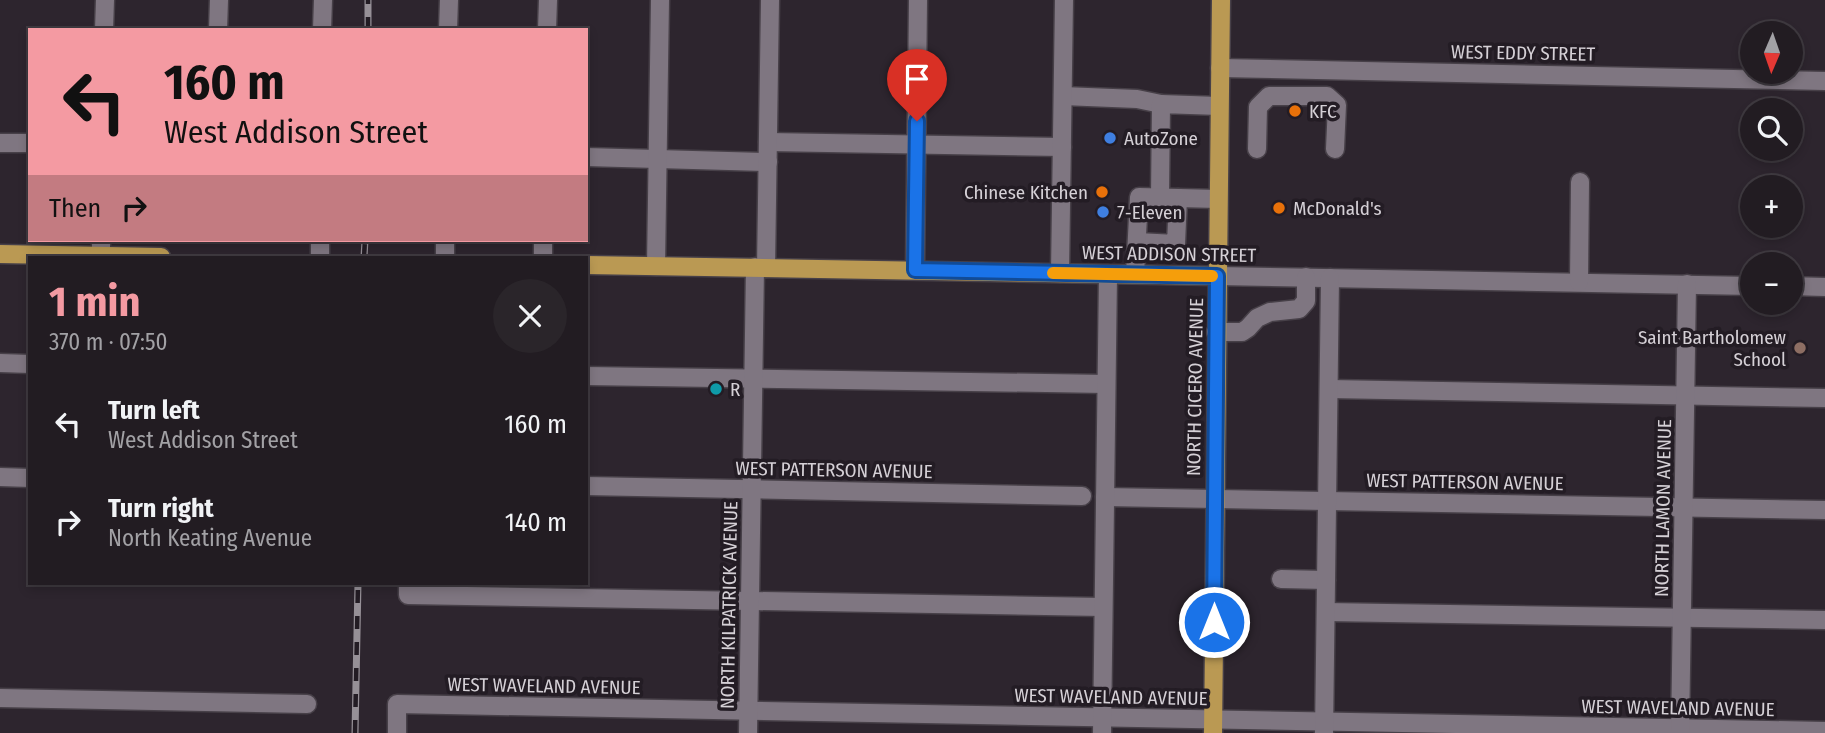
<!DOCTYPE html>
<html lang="en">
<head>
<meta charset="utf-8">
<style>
	body { margin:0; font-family:"Fira Sans Condensed",sans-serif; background:#2a252a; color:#f1f3f6; height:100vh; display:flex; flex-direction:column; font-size:26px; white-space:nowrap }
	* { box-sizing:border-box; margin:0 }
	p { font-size:23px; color:#a2a1a5 }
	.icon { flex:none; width:38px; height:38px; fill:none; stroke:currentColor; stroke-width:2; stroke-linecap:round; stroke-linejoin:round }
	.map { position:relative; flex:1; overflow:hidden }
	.details { position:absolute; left:28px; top:256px; width:560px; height:329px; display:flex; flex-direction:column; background:#221c22; border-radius:0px; box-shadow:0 4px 10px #0003,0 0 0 2px #3f3a40 }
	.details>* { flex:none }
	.banner { position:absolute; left:28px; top:28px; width:560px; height:214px; border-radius:0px; box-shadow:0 4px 10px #0003,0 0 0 2px #3f3a40; background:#f49aa2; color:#111; overflow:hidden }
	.needle { width:46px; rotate:182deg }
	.fabs { position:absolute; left:1740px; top:21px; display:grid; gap:14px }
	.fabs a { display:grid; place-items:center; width:63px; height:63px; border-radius:50%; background:#221c22; box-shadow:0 4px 10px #0003,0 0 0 2px #3f3a40; font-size:35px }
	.pin { position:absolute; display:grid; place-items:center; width:60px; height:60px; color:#fff; margin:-72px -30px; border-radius:50% 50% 50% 0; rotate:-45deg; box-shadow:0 0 7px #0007 }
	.pin .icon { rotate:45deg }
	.me { position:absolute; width:77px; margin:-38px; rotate:0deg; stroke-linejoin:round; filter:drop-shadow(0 0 5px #0008) }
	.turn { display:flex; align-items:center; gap:24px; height:147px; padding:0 21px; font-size:32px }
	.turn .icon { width:91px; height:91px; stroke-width:2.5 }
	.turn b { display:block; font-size:49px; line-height:60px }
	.then { display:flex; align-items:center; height:66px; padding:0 21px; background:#0003; gap:14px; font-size:26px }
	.round { display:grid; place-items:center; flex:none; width:74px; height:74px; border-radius:37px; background:#2a252a }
	.summary { display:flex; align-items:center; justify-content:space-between; height:119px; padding:0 21px }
	h1 { font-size:42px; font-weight:700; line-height:52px; color:#f49aa2 }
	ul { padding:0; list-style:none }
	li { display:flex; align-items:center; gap:21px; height:98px; padding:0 21px }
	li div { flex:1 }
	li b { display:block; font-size:26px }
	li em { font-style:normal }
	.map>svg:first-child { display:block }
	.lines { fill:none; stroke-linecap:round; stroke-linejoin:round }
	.minor-casing { stroke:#474048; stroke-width:21 }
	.major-casing { stroke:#474048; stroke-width:21 }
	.minor { stroke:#7f7681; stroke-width:18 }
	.major { stroke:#ba9953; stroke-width:18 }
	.rail-casing { stroke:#969097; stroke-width:7 }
	.rail { stroke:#231c24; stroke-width:4.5; stroke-dasharray:13; stroke-linecap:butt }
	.route-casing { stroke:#114b97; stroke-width:18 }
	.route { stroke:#1a73e8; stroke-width:12 }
	.slow { stroke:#f59e0b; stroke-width:12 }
	.food-dot { fill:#e8710a; stroke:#231c24; stroke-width:2.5 }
	.shop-dot { fill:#3f7fe0; stroke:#231c24; stroke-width:2.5 }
	.education-dot { fill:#8d6e63; stroke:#231c24; stroke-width:2.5 }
	.culture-dot { fill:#0f9aa8; stroke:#231c24; stroke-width:2.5 }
	.labels { text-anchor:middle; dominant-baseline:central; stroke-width:7; stroke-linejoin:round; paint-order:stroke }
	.street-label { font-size:19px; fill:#d5d0d6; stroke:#231c24 }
	.poi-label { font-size:19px; fill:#d5d0d6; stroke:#231c24; text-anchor:start }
</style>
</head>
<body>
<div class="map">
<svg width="1825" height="733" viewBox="0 0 1825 733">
	<rect width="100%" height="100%" fill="#2d252e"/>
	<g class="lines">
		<defs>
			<g id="minor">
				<polyline points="104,30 105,0"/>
				<polyline points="218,30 219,0"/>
				<polyline points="322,30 323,0"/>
				<polyline points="448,30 449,0"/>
				<polyline points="547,30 548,0"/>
				<polyline points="1220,68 1825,81"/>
				<polyline points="1063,96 1137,99 1161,104"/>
				<polyline points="768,142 1062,147"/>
				<polyline points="0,143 30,143"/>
				<polyline points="1257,149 1258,107 1269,96 1327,96 1337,105 1335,149"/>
				<polyline points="586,157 768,162"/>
				<polyline points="1160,197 1161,104 1219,106"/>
				<polyline points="1137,242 1176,244 1178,198"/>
				<polyline points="101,256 101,240"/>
				<polyline points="320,257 320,240"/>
				<polyline points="445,257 445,240"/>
				<polyline points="543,257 543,240"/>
				<polyline points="656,266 660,0"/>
				<polyline points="766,268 770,0"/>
				<polyline points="915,270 918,0"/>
				<polyline points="1060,273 1064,0"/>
				<polyline points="1135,274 1139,197 1218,199"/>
				<polyline points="1217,276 1752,286"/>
				<polyline points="1579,282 1580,182"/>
				<polyline points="1790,286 1825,287"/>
				<polyline points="1216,332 1242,332 1248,328 1257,318 1270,312 1299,309 1306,301 1306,277"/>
				<polyline points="0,363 30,364"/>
				<polyline points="586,376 1106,384"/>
				<polyline points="1329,389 1825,398"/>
				<polyline points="0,477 30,478"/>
				<polyline points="586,486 1082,496"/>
				<polyline points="1105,497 1825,510"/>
				<polyline points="1281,579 1326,580"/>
				<polyline points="408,583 408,595 1103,607"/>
				<polyline points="1326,612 1825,620"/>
				<polyline points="0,698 307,704"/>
				<polyline points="397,733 397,704 1825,731"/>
				<polyline points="748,733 755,267"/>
				<polyline points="1102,733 1108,274"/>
				<polyline points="1324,733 1330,278"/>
				<polyline points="1680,733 1687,284"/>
			</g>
			<g id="major">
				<polyline points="0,254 161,257"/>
				<polyline points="586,265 1217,276"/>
				<polyline points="1213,733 1221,0"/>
			</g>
		</defs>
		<!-- minor casing -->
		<use href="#minor" class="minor-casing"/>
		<!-- major casing -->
		<use href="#major" class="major-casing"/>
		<!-- minor -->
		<use href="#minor" class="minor"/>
		<!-- major -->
		<use href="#major" class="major"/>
		<defs>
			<g id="rail">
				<polyline points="368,30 368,0"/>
				<polyline points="364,257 365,240"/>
				<polyline points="355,733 358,583"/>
			</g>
		</defs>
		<!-- rail casing -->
		<use href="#rail" class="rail-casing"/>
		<!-- rail -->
		<use href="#rail" class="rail"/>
	</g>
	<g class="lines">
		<defs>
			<polyline id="route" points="917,121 915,270 1217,276 1214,622"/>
		</defs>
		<!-- route casing -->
		<use href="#route" class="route-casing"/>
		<!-- route -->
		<use href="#route" class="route"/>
		<!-- slow -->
		<polyline class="slow" points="1053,273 1212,276"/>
	</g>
	<!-- markers -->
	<g class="food-dot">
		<circle cx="1295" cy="111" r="7"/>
		<circle cx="1102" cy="192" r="7"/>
		<circle cx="1279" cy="208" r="7"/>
	</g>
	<g class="shop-dot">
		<circle cx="1110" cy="138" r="7"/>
		<circle cx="1103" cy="212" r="7"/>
	</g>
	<circle class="education-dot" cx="1800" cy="348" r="7"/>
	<circle class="culture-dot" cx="716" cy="389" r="7"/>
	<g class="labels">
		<!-- street labels -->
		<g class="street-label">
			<text transform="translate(1523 53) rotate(1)">WEST EDDY STREET</text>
			<text transform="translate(1169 254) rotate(1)">WEST ADDISON STREET</text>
			<text transform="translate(1195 387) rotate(-89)">NORTH CICERO AVENUE</text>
			<text transform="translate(834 470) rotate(1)">WEST PATTERSON AVENUE</text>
			<text transform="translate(1465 482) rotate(1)">WEST PATTERSON AVENUE</text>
			<text transform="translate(1663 508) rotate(-89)">NORTH LAMON AVENUE</text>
			<text transform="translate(729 605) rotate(-89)">NORTH KILPATRICK AVENUE</text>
			<text transform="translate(544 686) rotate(1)">WEST WAVELAND AVENUE</text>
			<text transform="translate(1111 697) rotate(1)">WEST WAVELAND AVENUE</text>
			<text transform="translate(1678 708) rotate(1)">WEST WAVELAND AVENUE</text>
		</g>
		<!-- poi labels -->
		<g class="poi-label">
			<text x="1309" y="111">KFC</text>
			<text x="1124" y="138">AutoZone</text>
			<text x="1088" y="192" text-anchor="end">Chinese Kitchen</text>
			<text x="1293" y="208">McDonald's</text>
			<text x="1117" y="212">7-Eleven</text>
			<text x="1786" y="337" text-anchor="end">Saint Bartholomew<tspan x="1786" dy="22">School</tspan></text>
			<text x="730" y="389">R</text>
		</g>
	</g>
</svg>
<div class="fabs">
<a><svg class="needle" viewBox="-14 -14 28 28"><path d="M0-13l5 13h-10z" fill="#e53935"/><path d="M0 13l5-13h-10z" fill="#a2a1a5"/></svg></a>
<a><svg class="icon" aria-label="search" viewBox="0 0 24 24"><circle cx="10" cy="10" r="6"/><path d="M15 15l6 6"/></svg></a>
<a>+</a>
<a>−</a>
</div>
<div class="pin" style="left:917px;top:121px;background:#d93025"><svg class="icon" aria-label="arrive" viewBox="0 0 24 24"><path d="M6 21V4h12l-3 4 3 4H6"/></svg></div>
<svg class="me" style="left:1214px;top:622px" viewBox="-20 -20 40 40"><circle r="17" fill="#1a73e8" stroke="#fff" stroke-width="3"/><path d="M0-11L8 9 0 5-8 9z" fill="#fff"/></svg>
<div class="banner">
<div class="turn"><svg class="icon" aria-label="left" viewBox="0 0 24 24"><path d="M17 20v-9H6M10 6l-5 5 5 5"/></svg><div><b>160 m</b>West Addison Street</div></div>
<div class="then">Then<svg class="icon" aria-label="right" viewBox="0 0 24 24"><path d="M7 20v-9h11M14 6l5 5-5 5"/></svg></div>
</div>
<section class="details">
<div class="summary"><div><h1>1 min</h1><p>370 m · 07:50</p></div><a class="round"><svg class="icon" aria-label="close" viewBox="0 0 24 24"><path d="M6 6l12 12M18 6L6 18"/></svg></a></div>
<ul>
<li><svg class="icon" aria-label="left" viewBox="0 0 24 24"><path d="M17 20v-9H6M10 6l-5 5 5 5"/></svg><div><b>Turn left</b><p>West Addison Street</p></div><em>160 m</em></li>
<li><svg class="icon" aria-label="right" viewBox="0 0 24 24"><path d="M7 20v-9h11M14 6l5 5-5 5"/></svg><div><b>Turn right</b><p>North Keating Avenue</p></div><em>140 m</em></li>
</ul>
</section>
</div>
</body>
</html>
